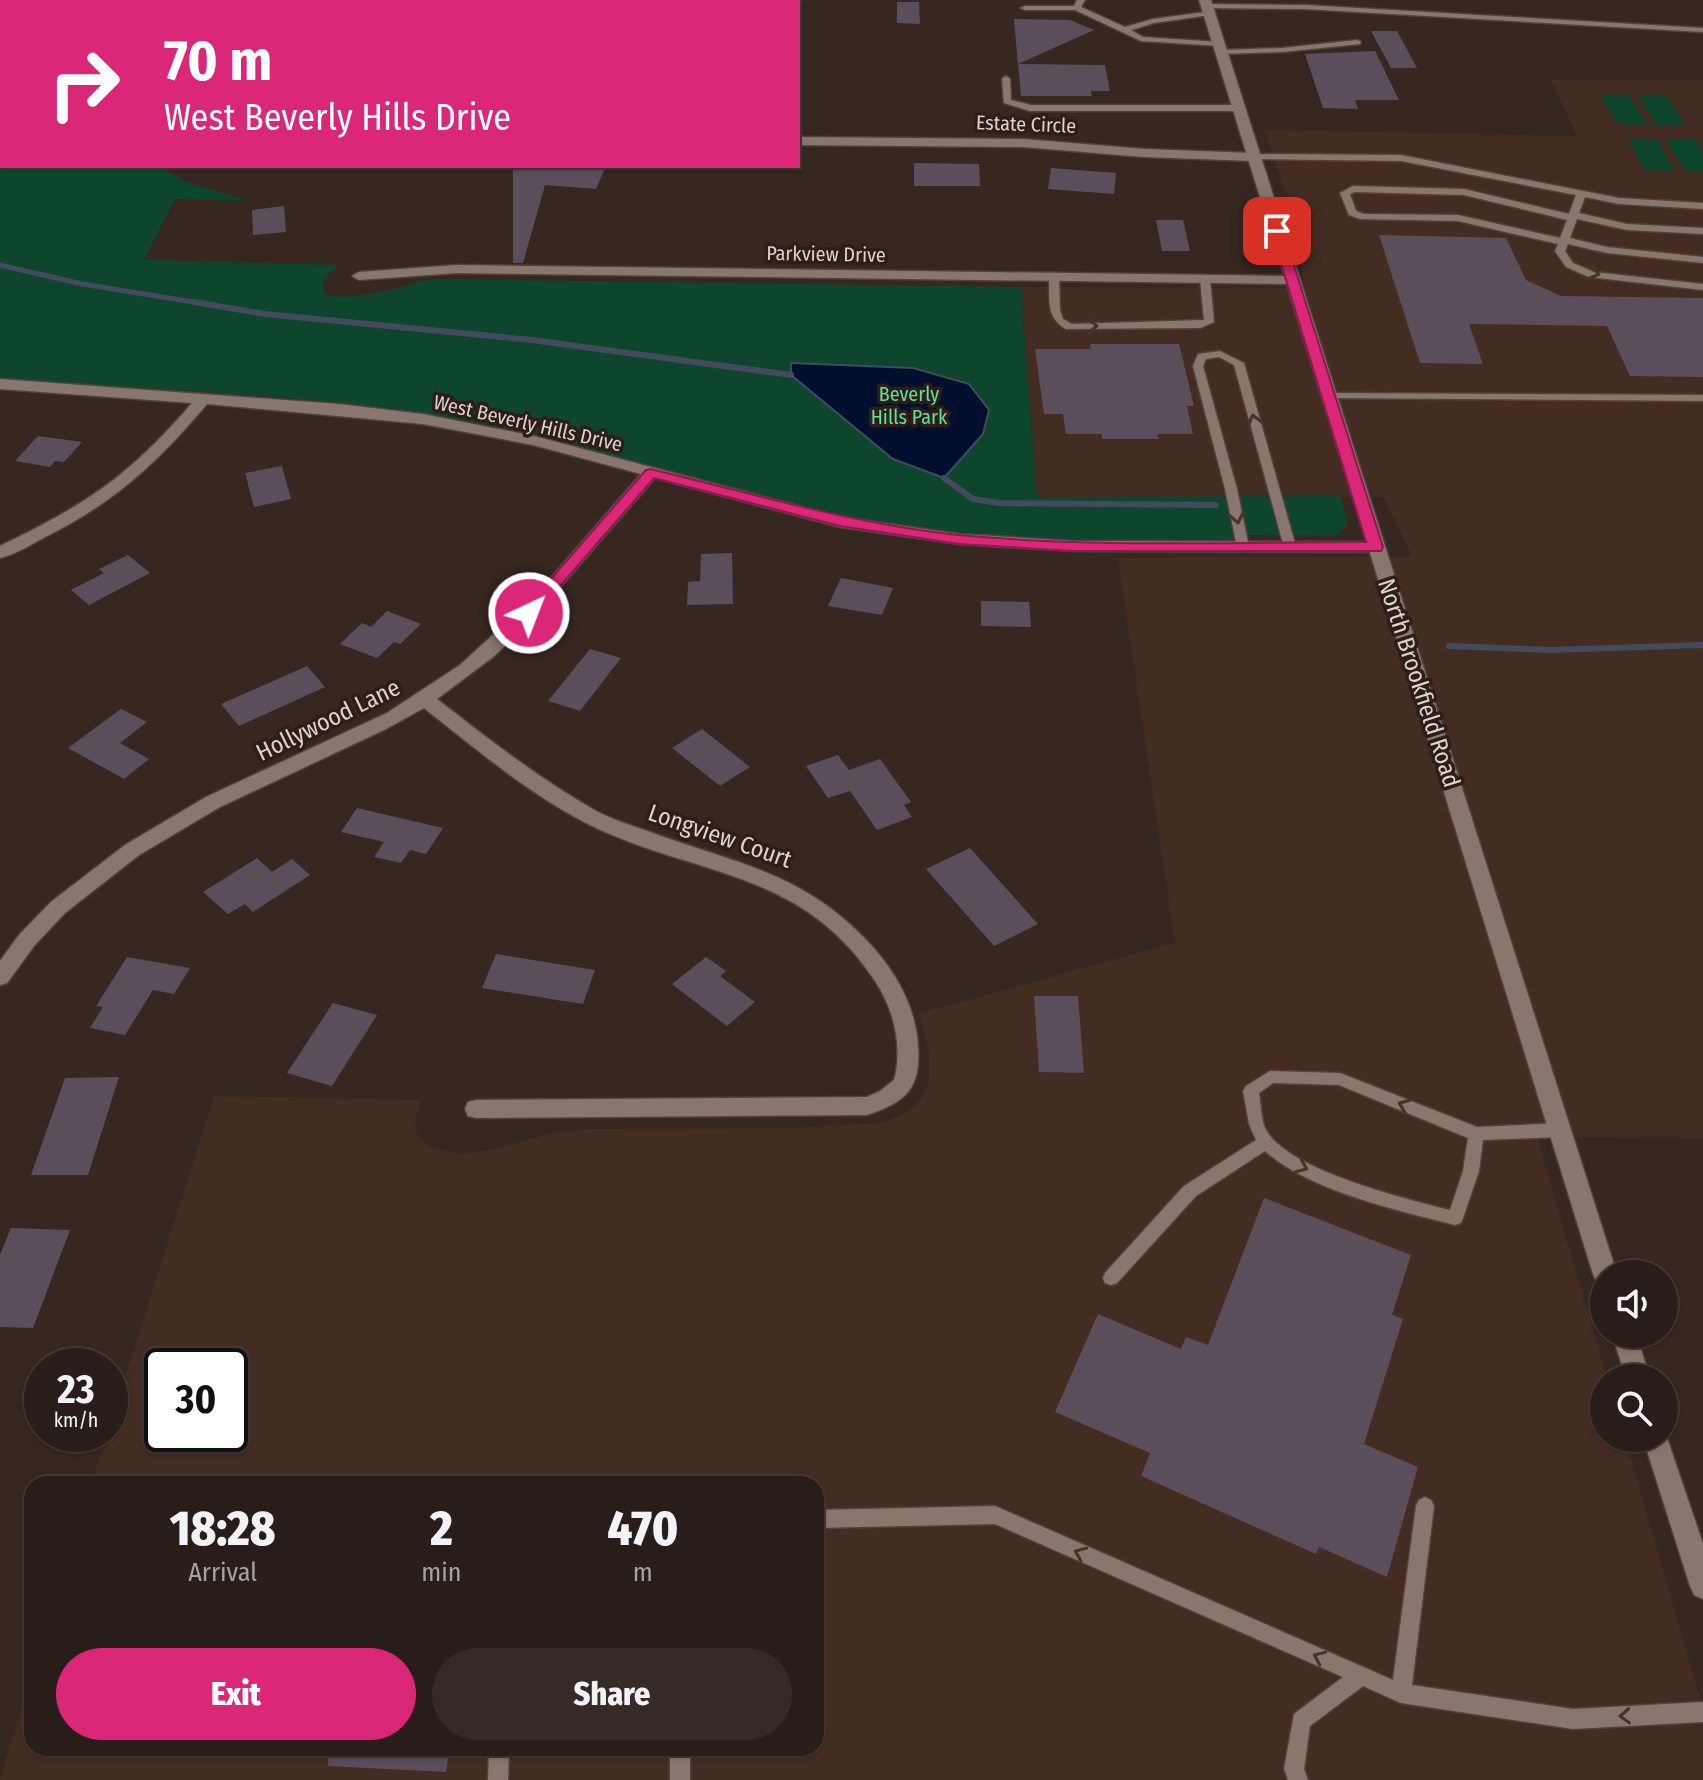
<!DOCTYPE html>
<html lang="en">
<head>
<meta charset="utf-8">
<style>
	body { margin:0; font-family:"Fira Sans Condensed",sans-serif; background:#352a26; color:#f1f3f6; height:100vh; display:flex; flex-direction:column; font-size:30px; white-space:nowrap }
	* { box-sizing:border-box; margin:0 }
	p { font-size:26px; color:#a5a2a2 }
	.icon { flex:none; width:44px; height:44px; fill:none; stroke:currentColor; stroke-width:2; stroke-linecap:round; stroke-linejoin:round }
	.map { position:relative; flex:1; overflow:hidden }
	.side { position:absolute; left:24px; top:1476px; width:800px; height:280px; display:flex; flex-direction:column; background:#291d19; border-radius:24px; box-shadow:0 2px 6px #0004,0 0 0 2px #453b38 }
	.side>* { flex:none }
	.banner { position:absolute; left:0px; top:0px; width:800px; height:168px; box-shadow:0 2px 6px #0004,0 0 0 2px #453b38; background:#db2777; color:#fff; overflow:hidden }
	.controls { position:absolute; left:1590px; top:1260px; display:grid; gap:16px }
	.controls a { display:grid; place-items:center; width:88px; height:88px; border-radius:50%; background:#291d19; box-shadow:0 2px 6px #0004,0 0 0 2px #453b38; font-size:40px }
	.speed { position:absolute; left:24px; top:1348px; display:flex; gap:16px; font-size:40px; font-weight:700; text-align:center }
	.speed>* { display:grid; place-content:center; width:104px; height:104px; border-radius:50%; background:#291d19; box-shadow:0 2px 6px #0004,0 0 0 2px #453b38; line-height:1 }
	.speed small { font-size:20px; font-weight:400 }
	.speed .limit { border:4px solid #111; border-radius:12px; background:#fff; color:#111 }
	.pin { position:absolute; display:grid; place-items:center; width:68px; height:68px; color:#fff; margin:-34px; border-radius:16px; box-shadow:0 4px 12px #0006 }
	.me { position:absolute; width:88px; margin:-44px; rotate:43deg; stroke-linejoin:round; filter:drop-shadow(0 0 6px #0008) }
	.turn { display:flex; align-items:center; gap:28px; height:168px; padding:0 32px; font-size:36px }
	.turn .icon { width:104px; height:104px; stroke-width:2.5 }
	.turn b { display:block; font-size:56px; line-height:68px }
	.eta { display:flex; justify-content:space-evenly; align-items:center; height:136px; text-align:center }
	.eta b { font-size:48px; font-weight:800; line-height:56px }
	.cta { display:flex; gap:16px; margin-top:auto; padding:16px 32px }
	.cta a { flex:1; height:92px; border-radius:48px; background:#db2777; color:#fff; font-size:32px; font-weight:800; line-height:92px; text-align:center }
	.cta a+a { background:#352a26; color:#f1f3f6 }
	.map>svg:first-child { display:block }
	.built { fill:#432d23; fill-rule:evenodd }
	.green { fill:#0e462d }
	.water { fill:#000f2e; stroke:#434a5e; stroke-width:2 }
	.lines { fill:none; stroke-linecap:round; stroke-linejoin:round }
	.stream-far1 { stroke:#434a5e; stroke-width:5 }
	.stream { stroke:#434a5e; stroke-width:6 }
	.building { fill:#5a4e5b }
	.lane-casing { stroke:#50433d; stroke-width:3 }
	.street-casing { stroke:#50433d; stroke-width:3 }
	.secondary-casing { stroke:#50433d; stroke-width:3 }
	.lane { fill:#89776f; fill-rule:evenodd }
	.street { fill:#89776f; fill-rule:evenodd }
	.secondary { fill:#89776f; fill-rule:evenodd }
	.oneway { stroke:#44342d }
	.route { fill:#db2777; stroke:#8e194d; stroke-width:2 }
	.labels { text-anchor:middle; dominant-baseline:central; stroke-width:7; stroke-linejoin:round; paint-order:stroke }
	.far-street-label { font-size:20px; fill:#ded3cf; stroke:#2d1e17 }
	.far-park-label { font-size:20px; fill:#62dfa1; stroke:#2d1e17 }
	.street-label { font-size:24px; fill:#ded3cf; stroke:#2d1e17 }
</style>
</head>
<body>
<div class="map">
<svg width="1703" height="1780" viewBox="0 0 1703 1780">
	<rect width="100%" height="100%" fill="#372721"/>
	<!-- built -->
	<path class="built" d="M1551 80H1703V1138L1537 1137 1607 1378H1604V1438H1625L1703 1709V1780H0L32 1673V1748H816V1484H91L107 1434H110V1425L214 1096 420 1100 415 1124 418 1137 430 1147 459 1154 496 1149 556 1132 591 1129 788 1128 882 1123 907 1112 922 1098 929 1080V1053L919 1014 1175 943 1118 558 1412 557 1384 497H1037L1021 287 1305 288 1292 208 1264 130 1577 136ZM162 1366H230V1434H162Z"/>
	<!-- green -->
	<g class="green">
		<polygon points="1601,96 1630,96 1647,125 1618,124"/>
		<polygon points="1638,96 1667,96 1685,125 1656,125"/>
		<path d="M0 103 2 166H160L184 181 249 201 175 199 144 260 339 265 328 274 322 286 327 295C361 301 398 288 431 279L1021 287 1037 497 1340 496 1347 519 1346 527 1335 536 1236 535 1229 542 1220 543C1101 541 979 543 861 521 723 494 591 442 452 418 303 393 150 390 0 379Z"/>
		<polygon points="1628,140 1657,140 1675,171 1645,170"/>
		<polygon points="1666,140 1695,140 1703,152 1703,171 1685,171"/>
	</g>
	<!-- water -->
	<polygon class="water" points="791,363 913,368 969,384 989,410 983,434 944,478 893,459 791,375"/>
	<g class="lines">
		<!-- stream-far1 -->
		<polyline class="stream-far1" points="0,265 82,284 206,304"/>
		<!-- stream -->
		<g class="stream">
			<polyline points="194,302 265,314 532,340 791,375"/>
			<polyline points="944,478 973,499 998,503 1216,505"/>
			<polyline points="1449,646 1551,650 1703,645"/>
		</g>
	</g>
	<!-- building -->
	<g class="building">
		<polygon points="897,2 919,2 920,24 897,23"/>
		<polygon points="1014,19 1070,20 1094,30 1018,64 1105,65 1110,91 1091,91 1092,96 1021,96 1018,64"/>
		<polygon points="1371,31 1397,31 1417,68 1391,68"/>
		<polygon points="1375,51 1399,100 1355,100 1358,109 1323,108 1305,54"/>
		<polygon points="914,163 979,164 980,186 914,186"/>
		<polygon points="513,166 606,166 596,189 545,185 523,263 513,263"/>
		<polygon points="1051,168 1116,173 1114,194 1048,189"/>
		<polygon points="284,206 286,232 253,235 252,210"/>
		<polygon points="1156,220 1183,220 1190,251 1162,251"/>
		<polygon points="1379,235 1506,238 1526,280 1561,296 1703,298 1703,377 1630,376 1607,326 1469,324 1483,364 1420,363"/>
		<polygon points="1090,344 1179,344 1194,406 1187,406 1193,434 1157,434 1159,439 1102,439 1102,434 1066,434 1063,414 1044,414 1035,349 1091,349"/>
		<polygon points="38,436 82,442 64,462 55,461 50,467 15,461"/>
		<polygon points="282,466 291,499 254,507 245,473"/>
		<polygon points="732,553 733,604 687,605 688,582 700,581 701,554"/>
		<polygon points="128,555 150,573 89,605 71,590 104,573 99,569"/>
		<polygon points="841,578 893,588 882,615 828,606"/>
		<polygon points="981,601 1029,602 1031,627 981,626"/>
		<polygon points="387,611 421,624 400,644 394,642 377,658 340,644 362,623 371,627"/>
		<polygon points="590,649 621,658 580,711 548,701"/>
		<polygon points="307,666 325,687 239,726 221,704"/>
		<polygon points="121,709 147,722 120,743 149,759 124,779 68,748"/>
		<polygon points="702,729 750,767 720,786 672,748"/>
		<polygon points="838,755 849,770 880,759 911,802 904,805 912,817 877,830 850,791 828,798 806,766"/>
		<polygon points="357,808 443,828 426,854 410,850 401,863 374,857 384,842 341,832"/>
		<polygon points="970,848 1038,924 994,946 926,869"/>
		<polygon points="257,858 272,872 292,859 310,875 253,912 245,904 228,914 203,892"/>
		<polygon points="496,954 595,970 583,1004 482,988"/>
		<polygon points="127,957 190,968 174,994 153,990 125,1035 90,1028 103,1007 96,1006"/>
		<polygon points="706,957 726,971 720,976 755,1002 727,1026 672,984"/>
		<polygon points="1034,996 1078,996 1084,1073 1039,1072"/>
		<polygon points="333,1003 377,1015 332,1086 287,1073"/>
		<polygon points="119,1077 88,1175 31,1175 65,1078"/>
		<polygon points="1264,1198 1411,1255 1392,1315 1403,1319 1364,1444 1418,1467 1387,1577 1319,1547 1316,1554 1141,1476 1150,1453 1055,1412 1098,1314 1181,1349 1186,1337 1208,1345"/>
		<polygon points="11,1228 70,1230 33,1328 0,1327 0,1255"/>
		<polygon points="329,1748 450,1748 446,1772 328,1766"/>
	</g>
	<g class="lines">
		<defs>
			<g id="lane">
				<polygon points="399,0 407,0 398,2"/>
				<polygon points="526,0 537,0 539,2 528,2"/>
				<polygon points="625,0 634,0 636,2 627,2"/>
				<polygon points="1077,0 1085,0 1081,7 1125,27 1153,19 1213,11 1214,13 1210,15 1154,23 1131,30 1143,37 1220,42 1224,44 1220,46 1141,41 1075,10 1025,10 1021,8 1025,6 1074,6"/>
				<polygon points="1207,4 1305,5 1703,28 1703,32 1305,9 1204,8 1204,4"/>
				<polygon points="1357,40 1361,42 1360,44 1282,52 1222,54 1218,52 1222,50 1282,48"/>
				<polygon points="1006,76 1010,79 1011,100 1031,105 1239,105 1243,108 1239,111 1030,111 1004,103 1002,79"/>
				<path d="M1253 154 1401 155 1619 198 1703 203V209L1619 204 1585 197 1579 213 1627 224 1703 228V234L1627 230 1577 219 1570 238 1607 247 1703 257V263L1607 253 1568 244 1565 251 1573 263 1594 272 1703 284V290L1589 277 1566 267 1555 251 1558 244 1458 221 1360 219 1349 215 1340 193 1353 186 1464 189 1569 214 1576 195 1401 161 1250 159 1249 157ZM1355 192 1464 195 1567 220 1560 238 1458 215 1364 214 1356 211 1350 194Z"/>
				<path d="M1054 274 1059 277 1060 310 1063 319 1072 324 1204 320 1200 279 1205 276 1210 279 1214 322 1200 328 1066 329C1045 317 1050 299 1049 277Z"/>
				<polygon points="1220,351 1244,363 1296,547 1294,550 1290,551 1284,547 1234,365 1219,357 1206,359 1203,366 1237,489 1249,547 1243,551 1237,547 1225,489 1193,366 1198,354"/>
				<polygon points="1329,393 1703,395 1703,401 1325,398 1325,394"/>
				<path d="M1270 1071 1340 1073 1477 1127 1560 1123 1566 1125 1568 1130 1566 1135 1560 1137 1483 1140 1479 1171 1463 1218 1461 1223 1455 1225C1399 1211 1307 1190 1265 1151L1196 1196 1117 1283 1111 1285 1105 1283 1103 1278 1105 1273 1184 1186 1256 1140 1249 1124 1243 1091 1246 1086ZM1273 1083 1339 1085 1468 1138 1463 1171 1450 1210C1406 1199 1288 1170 1266 1130 1261 1120 1261 1105 1259 1093Z"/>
				<polygon points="1425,1497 1431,1500 1434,1506 1412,1685 1573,1709 1703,1702 1703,1722 1573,1729 1401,1703 1363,1686 1310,1726 1304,1769 1308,1780 1288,1780 1284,1769 1294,1714 1343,1677 995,1524 816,1528 816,1510 995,1506 1393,1680 1416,1506 1419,1500"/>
				<polygon points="489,1748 509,1748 508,1780 488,1780"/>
				<rect x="670" y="1748" width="20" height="32"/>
			</g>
			<g id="street">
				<polygon points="297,0 309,0 296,2"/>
				<polygon points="798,137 1023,139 1144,149 1253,153 1259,157 1253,161 1144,157 1023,147 798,145"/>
				<polygon points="457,265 1293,276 1300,280 1293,284 457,273 359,280 352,276 359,272"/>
				<path d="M0 379 339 404 423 414 534 436 840 517 959 534 1073 541 1375 542 1383 547 1375 552 1073 551 959 544 840 527 655 478 530 622 493 657 437 699C488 739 540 779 596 811 615 821 637 827 658 835 743 865 806 875 870 944 896 972 916 1008 918 1046 921 1090 905 1102 867 1115L476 1118 468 1116 465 1109 468 1102 476 1100 867 1097 880 1091 894 1080C903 1047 894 1009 875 981 801 868 695 877 588 824 529 794 476 749 424 708L384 730 220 807 139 855 65 913 34 946 7 983 0 985V961L19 935 51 902 125 845 206 797 387 713 460 665 536 595 641 474 533 445 423 424 207 404C158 462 114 503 45 537 31 545 16 554 0 558V546C85 505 130 476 192 403L0 389Z"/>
			</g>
			<g id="secondary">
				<polygon points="1199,0 1211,0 1617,1274 1604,1274 1604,1284 1597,1282 1593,1274"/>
				<polygon points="1612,1334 1636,1334 1650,1378 1626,1378"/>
				<polygon points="1664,1429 1703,1544 1703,1599 1694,1595 1690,1586 1643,1438 1664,1438"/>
			</g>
		</defs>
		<!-- lane casing -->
		<use href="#lane" class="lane-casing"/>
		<!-- street casing -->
		<use href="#street" class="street-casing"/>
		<!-- secondary casing -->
		<use href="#secondary" class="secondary-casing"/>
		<!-- lane -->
		<use href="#lane" class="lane"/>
		<!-- street -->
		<use href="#street" class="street"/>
		<!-- secondary -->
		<use href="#secondary" class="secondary"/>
	</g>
	<!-- one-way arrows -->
	<defs><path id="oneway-chevron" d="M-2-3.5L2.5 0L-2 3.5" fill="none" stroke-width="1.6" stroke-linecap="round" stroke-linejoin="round" transform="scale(2)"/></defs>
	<g class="oneway">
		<use href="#oneway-chevron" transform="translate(1594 273) rotate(14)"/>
		<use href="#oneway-chevron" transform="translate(1092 326)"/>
		<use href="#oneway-chevron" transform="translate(1254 420) rotate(-105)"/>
		<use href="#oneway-chevron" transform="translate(1237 518) rotate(79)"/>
		<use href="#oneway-chevron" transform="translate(1404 1105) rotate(-158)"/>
		<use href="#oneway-chevron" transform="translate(1302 1167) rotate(24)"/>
		<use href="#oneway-chevron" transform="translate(1080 1553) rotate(-156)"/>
		<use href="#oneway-chevron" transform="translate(1319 1657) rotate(-156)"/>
		<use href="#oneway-chevron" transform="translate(1625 1716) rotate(177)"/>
	</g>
	<!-- route -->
	<path class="route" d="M1277 227 1283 231 1383 547 1381 551H1073L959 544 840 526 654 478 534 616H523L521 613 646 470 651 469C753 494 854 524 959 535 1094 548 1231 542 1366 542L1271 231Z"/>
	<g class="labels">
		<!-- far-street labels -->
		<g class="far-street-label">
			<text transform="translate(1026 124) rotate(2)">Estate Circle</text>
			<text transform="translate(826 254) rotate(1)">Parkview Drive</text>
			<text transform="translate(528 423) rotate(13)">West Beverly Hills Drive</text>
		</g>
		<!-- far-park labels -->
		<g class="far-park-label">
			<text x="909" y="394">Beverly<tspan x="909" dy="23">Hills Park</tspan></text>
		</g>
		<!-- street labels -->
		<g class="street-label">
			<text transform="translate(1419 683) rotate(72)">North Brookfield Road</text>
			<text transform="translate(328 720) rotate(-26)">Hollywood Lane</text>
			<text transform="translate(720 836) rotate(19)">Longview Court</text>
		</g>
	</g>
</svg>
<div class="controls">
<a><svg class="icon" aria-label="sound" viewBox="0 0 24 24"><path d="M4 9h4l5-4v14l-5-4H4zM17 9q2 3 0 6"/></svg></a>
<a><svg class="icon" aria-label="search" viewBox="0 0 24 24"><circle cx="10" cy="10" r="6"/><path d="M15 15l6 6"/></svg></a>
</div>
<div class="speed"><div>23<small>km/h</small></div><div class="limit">30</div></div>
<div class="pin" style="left:1277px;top:231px;background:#d93025"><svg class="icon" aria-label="arrive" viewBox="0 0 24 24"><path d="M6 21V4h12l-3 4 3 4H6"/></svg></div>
<svg class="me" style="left:529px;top:613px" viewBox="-20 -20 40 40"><circle r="17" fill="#db2777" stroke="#fff" stroke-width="3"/><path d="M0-11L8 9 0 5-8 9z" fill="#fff"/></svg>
<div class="banner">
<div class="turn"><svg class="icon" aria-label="right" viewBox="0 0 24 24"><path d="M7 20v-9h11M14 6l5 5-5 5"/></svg><div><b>70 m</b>West Beverly Hills Drive</div></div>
</div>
<section class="side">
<div class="eta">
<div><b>18:28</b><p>Arrival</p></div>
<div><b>2</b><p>min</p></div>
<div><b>470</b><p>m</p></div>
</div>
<div class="cta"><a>Exit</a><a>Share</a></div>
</section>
</div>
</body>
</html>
